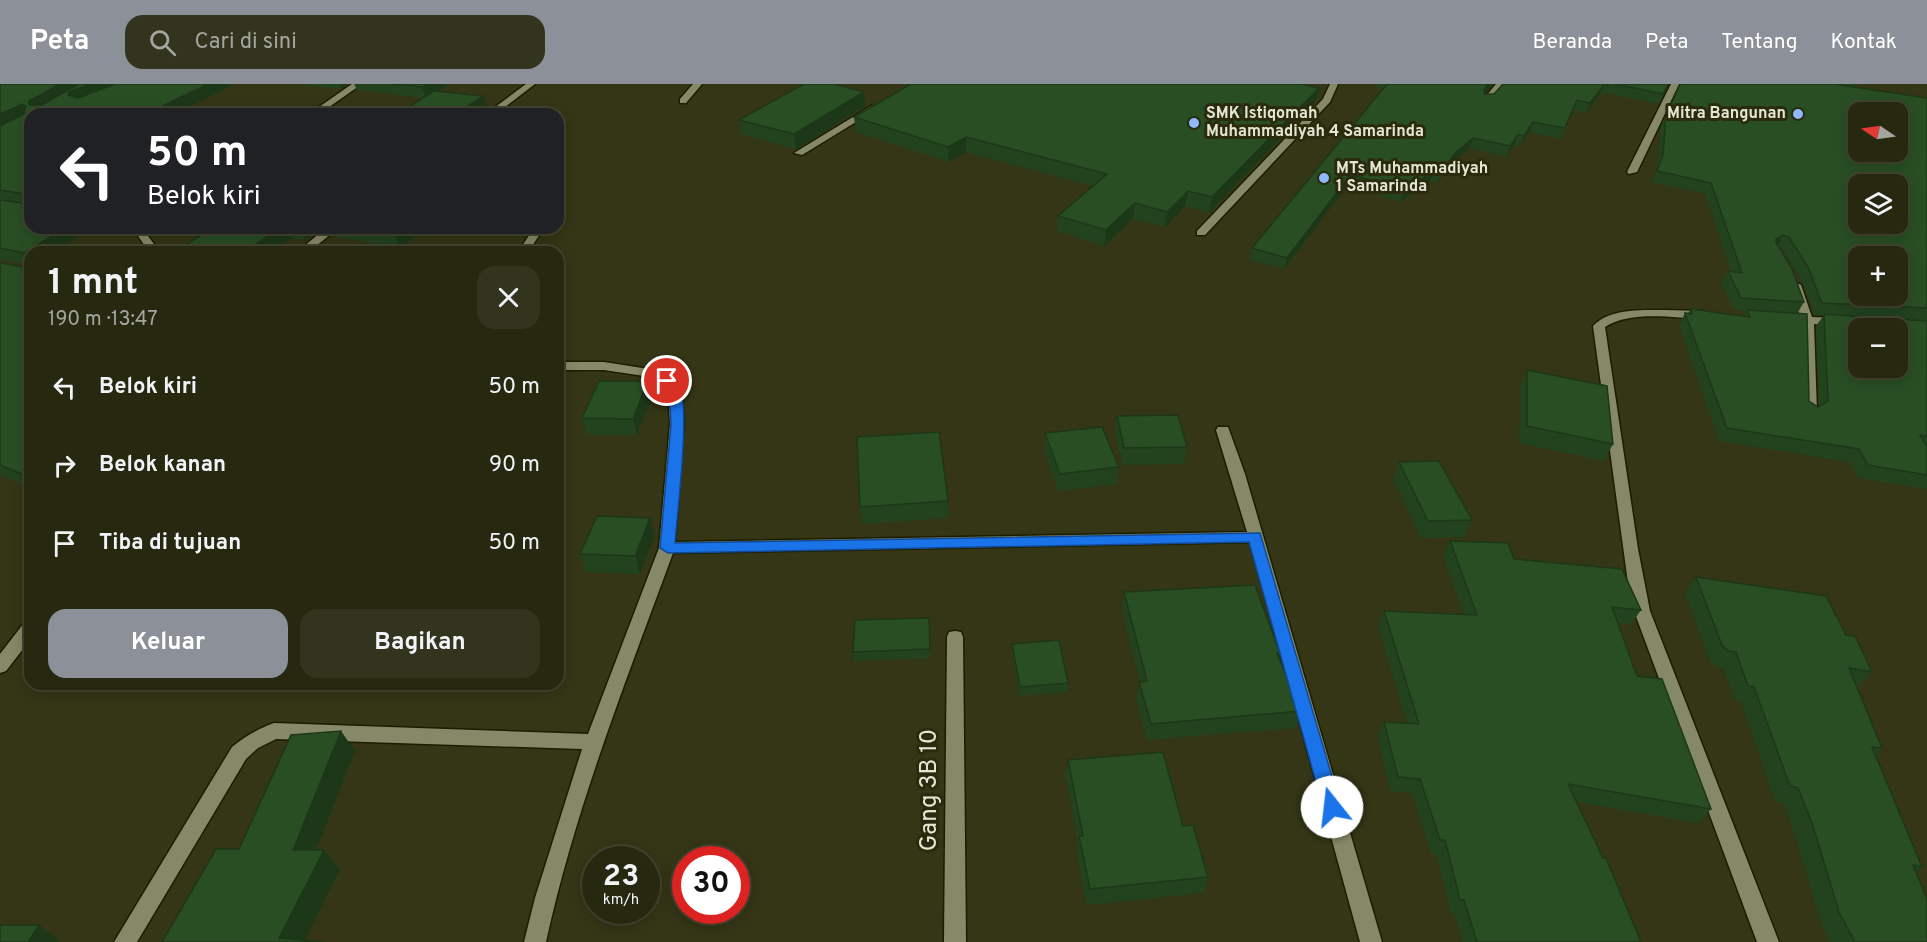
<!DOCTYPE html>
<html lang="id">
<head>
<meta charset="utf-8">
<style>
	body { margin:0; font-family:Overpass,sans-serif; background:#33341e; color:#f1f3f6; height:100vh; display:flex; flex-direction:column; font-size:22px; white-space:nowrap }
	* { box-sizing:border-box; margin:0 }
	p { font-size:20px; color:#a4a69f }
	.icon { flex:none; width:33px; height:33px; fill:none; stroke:currentColor; stroke-width:2; stroke-linecap:round; stroke-linejoin:round }
	.map { position:relative; flex:1; overflow:hidden }
	.drawer { position:absolute; left:24px; top:162px; width:540px; height:444px; display:flex; flex-direction:column; background:#272810; border-radius:18px; box-shadow:0 3px 15px #0003,0 0 0 2px #434430 }
	.drawer>* { flex:none }
	.guide { position:absolute; left:24px; top:24px; width:540px; height:126px; border-radius:18px; box-shadow:0 3px 15px #0003,0 0 0 2px #434430; background:#202124; color:#fff; overflow:hidden }
	.needle { width:39px; rotate:283deg }
	.tools { position:absolute; left:1848px; top:18px; display:grid; gap:12px }
	.tools a { display:grid; place-items:center; width:60px; height:60px; border-radius:12px; background:#272810; box-shadow:0 3px 15px #0003,0 0 0 2px #434430; font-size:30px }
	.speed { position:absolute; left:582px; top:762px; display:flex; gap:12px; font-size:30px; font-weight:700; text-align:center }
	.speed>* { display:grid; place-content:center; width:78px; height:78px; border-radius:50%; background:#272810; box-shadow:0 3px 15px #0003,0 0 0 2px #434430; line-height:1 }
	.speed small { font-size:15px; font-weight:400 }
	.speed .limit { border:9px solid #d22; background:#fff; color:#111 }
	.pin { position:absolute; display:grid; place-items:center; width:51px; height:51px; color:#fff; margin:-26px; border:3px solid #fff; border-radius:50%; box-shadow:0 2px 6px #0007 }
	.me { position:absolute; width:66px; margin:-33px; rotate:344deg; stroke-linejoin:round; filter:drop-shadow(0 0 4px #0008) }
	.turn { display:flex; align-items:center; gap:21px; height:126px; padding:0 24px; font-size:27px }
	.turn .icon { width:78px; height:78px; stroke-width:2.5 }
	.turn b { display:block; font-size:42px; line-height:51px }
	.round { display:grid; place-items:center; flex:none; width:63px; height:63px; border-radius:18px; background:#33341e }
	.head { display:flex; align-items:center; justify-content:space-between; height:102px; padding:0 24px }
	h1 { font-size:36px; font-weight:700; line-height:45px }
	.cta { display:flex; gap:12px; margin-top:auto; padding:12px 24px }
	.cta a { flex:1; height:69px; border-radius:18px; background:#8c9099; color:#fff; font-size:24px; font-weight:700; line-height:69px; text-align:center }
	.cta a+a { background:#33341e; color:#f1f3f6 }
	ul { padding:0; list-style:none }
	li { display:flex; align-items:center; gap:18px; height:78px; padding:0 24px }
	li div { flex:1 }
	li b { display:block; font-size:22px }
	li em { font-style:normal }
	header { display:flex; align-items:center; gap:36px; box-sizing:border-box; height:84px; padding:0 30px; background:#8c9099; color:#fff }
	header strong { font-size:28px }
	nav { display:flex; gap:33px; margin-inline-start:auto; font-size:21px }
	.search { width:420px; height:54px; background:#33341e; display:flex; align-items:center; gap:15px; box-sizing:border-box; padding:0 21px; border-radius:18px; color:#a4a69f; font-size:22px }
	.map>svg:first-child { display:block }
	.lines { fill:none; stroke-linecap:round; stroke-linejoin:round }
	.street-casing { stroke:#1c1d00; stroke-width:3 }
	.street { fill:#868967; fill-rule:evenodd }
	.wall { fill:#23431f; fill-rule:evenodd }
	.shaded-wall { fill:#1d3719 }
	.building { fill:#294e24; stroke:#1d3719; stroke-width:1.5; fill-rule:evenodd }
	.route { fill:#1a73e8; stroke:#114b97; stroke-width:1.5 }
	.poi-dot { fill:#8eb9fd; stroke:#2a2b0c; stroke-width:2 }
	.labels { text-anchor:middle; dominant-baseline:central; stroke-width:6; stroke-linejoin:round; paint-order:stroke }
	.far-poi-label { font-size:16px; font-weight:bold; fill:#e4e6d4; stroke:#2a2b0c; text-anchor:start }
	.near-street-label { font-size:24px; fill:#e4e6d4; stroke:#2a2b0c }
</style>
</head>
<body>
<header>
<strong>Peta</strong>
<div class="search"><svg class="icon" aria-label="search" viewBox="0 0 24 24"><circle cx="10" cy="10" r="6"/><path d="M15 15l6 6"/></svg>Cari di sini</div>
<nav><a>Beranda</a><a>Peta</a><a>Tentang</a><a>Kontak</a></nav>
</header>
<div class="map">
<svg width="1927" height="858" viewBox="0 0 1927 858">
	<rect width="100%" height="100%" fill="#343616"/>
	<g class="lines">
		<defs>
			<g id="street">
				<polygon points="352,0 362,0 319,30 309,30"/>
				<polygon points="526,0 535,0 496,30 486,30"/>
				<polygon points="693,0 702,0 686,19 680,19 680,15"/>
				<polygon points="1330,0 1338,0 1330,18 1205,151 1197,151 1197,147 1323,15"/>
				<polygon points="1496,0 1504,0 1489,19 1483,19 1482,17"/>
				<polygon points="1671,0 1679,0 1637,88 1629,90 1627,88"/>
				<polygon points="871,22 875,25 874,27 802,71 794,69"/>
				<polygon points="141,144 151,144 148,152 160,168 149,168 138,152"/>
				<polygon points="326,144 338,144 309,168 297,168"/>
				<polygon points="534,144 544,144 528,168 518,168"/>
				<polygon points="1795,198 1801,201 1812,233 1839,234 1845,238 1839,242 1814,240 1817,329 1810,333 1803,329 1802,239 1788,239 1782,235 1788,231 1800,232 1789,201"/>
				<path d="M1665 226 1704 227 1710 231 1704 235C1674 234 1631 226 1605 243L1638 465 1650 527 1779 858H1757L1634 527 1629 506 1593 242C1610 224 1642 226 1665 226Z"/>
				<path d="M558 278H604L655 286 672 294 682 307 684 340 675 458 1247 448 1216 346 1218 343H1228L1245 390 1382 858H1360L1250 458 673 469C626 597 575 725 546 858H524L535 814 582 665 276 655 258 664 246 675 137 858H114L232 663C245 652 258 645 274 639L588 650 659 464 670 340 668 307 662 300 651 293 604 286H558Z"/>
				<polygon points="30,538 30,556 6,587 0,589 0,570 24,539"/>
				<polygon points="955,547 961,548 963,553 966,858 944,858 947,553 949,548"/>
			</g>
		</defs>
		<!-- street casing -->
		<use href="#street" class="street-casing"/>
		<!-- street -->
		<use href="#street" class="street"/>
	</g>
	<!-- wall -->
	<g class="wall">
		<polygon points="0,0 235,0 174,30 30,30 30,144 93,144 54,168 30,168 30,181 0,175"/>
		<polygon points="297,0 348,0 341,5"/>
		<polygon points="354,0 450,0 437,8 487,23 424,14 357,6"/>
		<polygon points="1376,0 1493,0 1485,10 1494,10 1503,0 1668,0 1659,20 1605,9 1604,11 1600,10 1586,29 1573,26 1561,55 1529,48 1520,62 1514,61 1507,73 1470,64 1452,79 1437,99 1430,98 1400,118 1348,101 1284,185 1250,176 1252,164 1382,6"/>
		<path d="M1680 0H1855L1854 3 1927 14V405L1858 394 1850 378 1719 357 1679 241 1685 229H1688L1691 225 1743 232 1747 227 1734 226 1721 199 1728 187H1731L1705 110 1652 98 1658 82 1661 42ZM1779 164 1782 165 1801 195 1815 231H1824L1816 242 1819 322 1818 323 1809 317 1797 230 1804 218Z"/>
		<polygon points="1319,4 1316,17 1209,129 1185,122 1165,143 1133,135 1104,162 1057,147 1058,132 1093,102 966,68 949,78 856,48 854,33"/>
		<polygon points="864,8 865,22 796,65 741,50 739,36"/>
		<polygon points="213,144 322,144 305,156 292,154 270,168 174,168"/>
		<polygon points="329,144 428,144 400,164 332,152"/>
		<polygon points="0,179 30,184 30,403 0,391"/>
		<polygon points="1527,286 1613,360 1604,377 1519,359 1520,303"/>
		<polygon points="652,314 637,351 587,351 582,334"/>
		<polygon points="1117,332 1187,363 1184,380 1122,381 1115,348"/>
		<polygon points="1045,349 1119,383 1117,400 1058,407 1044,366"/>
		<polygon points="1399,378 1472,436 1464,453 1421,454 1393,395"/>
		<polygon points="948,417 948,434 862,440 860,423"/>
		<polygon points="655,451 640,490 586,488 580,470"/>
		<polygon points="1450,457 1514,475 1641,526 1631,540 1618,539 1637,592 1711,725 1698,739 1576,718 1641,858 1463,858 1454,830 1451,829 1436,770 1431,770 1412,709 1390,707 1378,652 1384,638 1407,639 1378,542 1384,527 1464,530 1443,472"/>
		<polygon points="1696,493 1846,551 1872,588 1857,603 1882,664 1876,671 1922,783 1916,788 1927,858 1830,858 1822,842 1797,757 1784,719 1775,717 1741,618 1735,617 1723,584 1716,583 1710,577 1685,509"/>
		<polygon points="1124,508 1280,569 1278,573 1301,627 1295,644 1147,656 1136,615 1140,598 1122,525"/>
		<polygon points="929,534 930,574 854,577 853,568"/>
		<polygon points="1012,560 1068,599 1067,608 1020,612 1012,569"/>
		<polygon points="1068,676 1183,742 1208,793 1203,809 1087,821 1077,768 1078,759 1066,692"/>
	</g>
	<!-- shaded-wall -->
	<g class="shaded-wall">
		<polygon points="60,0 124,0 36,28 29,21 29,17"/>
		<polygon points="208,0 235,0 174,30 146,30"/>
		<polygon points="339,0 348,0 341,5"/>
		<polygon points="428,0 450,0 426,14 422,3"/>
		<polygon points="1488,0 1493,0 1480,16 1484,6"/>
		<polygon points="1604,1 1600,10 1586,29 1590,19"/>
		<polygon points="1319,4 1316,17 1209,129 1212,113"/>
		<polygon points="864,8 865,22 796,65 794,50"/>
		<polygon points="483,12 487,23 476,30 456,30"/>
		<polygon points="22,20 29,31 0,45 0,30"/>
		<polygon points="1533,38 1529,48 1520,62 1524,52"/>
		<polygon points="1518,51 1514,61 1507,73 1510,62"/>
		<polygon points="966,53 966,68 949,78 948,63"/>
		<polygon points="1473,54 1470,64 1452,79 1437,99 1441,89 1455,69"/>
		<polygon points="1433,87 1430,98 1400,118 1404,107"/>
		<polygon points="1351,90 1348,101 1284,185 1287,174"/>
		<polygon points="1188,107 1185,122 1165,143 1167,128"/>
		<polygon points="1135,119 1133,135 1104,162 1106,146"/>
		<polygon points="65,144 93,144 54,168 30,168 30,178 24,169"/>
		<polygon points="281,144 287,144 292,154 270,168 243,168"/>
		<polygon points="300,144 322,144 305,156"/>
		<polygon points="405,144 428,144 400,164 395,151"/>
		<polygon points="1783,151 1777,163 1770,166 1776,155"/>
		<polygon points="648,297 652,314 637,351 633,335"/>
		<polygon points="30,387 30,398 24,391"/>
		<polygon points="650,434 655,451 640,490 635,472"/>
		<polygon points="341,647 355,667 309,784 293,766"/>
		<polygon points="324,766 340,785 304,858 279,854"/>
		<polygon points="39,841 59,856 58,858 28,858"/>
	</g>
	<!-- building -->
	<g class="building">
		<polygon points="0,0 60,0 29,17 29,21 42,21 79,0 90,0 69,8 68,11 78,14 115,0 208,0 146,30 30,30 30,144 65,144 24,169 0,164 0,116 22,119 24,117 24,110 0,106 0,42 24,30 26,22 22,20 0,30"/>
		<polygon points="392,0 428,0 422,3"/>
		<polygon points="804,0 835,0 864,8 794,50 739,36"/>
		<polygon points="911,0 1302,0 1319,4 1212,113 1188,107 1167,128 1135,119 1106,146 1058,132 1107,90 966,53 948,63 854,33"/>
		<polygon points="1387,0 1488,0 1484,6 1484,10 1494,10 1503,0 1609,0 1608,1 1604,1 1590,19 1577,16 1565,44 1533,38 1524,52 1518,51 1510,62 1473,54 1455,69 1441,89 1433,87 1404,107 1351,90 1287,174 1252,164"/>
		<polygon points="1615,0 1668,0 1663,10"/>
		<path d="M1680 0H1834L1927 14V224L1822 219 1808 183 1789 153 1783 151 1776 155V158L1792 185 1804 218 1741 214 1728 187 1742 189 1711 99 1657 87 1663 71 1666 32ZM1858 28H1898V68H1858ZM1858 100H1898V140H1858ZM1858 172H1898V212H1858Z"/>
		<polygon points="434,7 483,12 456,30 397,30"/>
		<polygon points="213,144 281,144 243,168 174,168"/>
		<polygon points="356,144 405,144 395,151"/>
		<polygon points="0,179 30,184 30,387 24,391 0,381"/>
		<path d="M1691 225 1750 233 1747 226 1807 230 1809 317 1818 323 1828 317 1824 230 1927 237V352L1920 351 1927 363V391L1868 381 1859 365 1727 344 1685 229 1692 230ZM1858 244H1898V284H1858Z"/>
		<polygon points="1527,286 1607,302 1613,360 1527,342"/>
		<polygon points="599,297 648,297 633,335 582,334"/>
		<polygon points="1178,331 1187,363 1124,364 1117,332"/>
		<polygon points="1102,343 1119,383 1060,390 1045,349"/>
		<polygon points="939,348 948,417 860,423 857,353"/>
		<polygon points="1439,377 1472,436 1428,437 1399,378"/>
		<polygon points="597,432 650,434 635,472 580,470"/>
		<polygon points="1450,457 1508,459 1514,475 1622,485 1641,526 1612,523 1637,592 1662,595 1711,725 1568,700 1603,774 1606,774 1641,858 1477,858 1464,816 1460,816 1445,756 1440,756 1420,695 1398,693 1384,638 1419,640 1384,527 1477,531"/>
		<polygon points="1696,493 1826,512 1846,551 1855,552 1872,588 1849,584 1882,664 1872,663 1922,783 1913,781 1927,815 1927,858 1855,858 1839,828 1813,742 1798,704 1790,702 1754,603 1748,602 1736,568 1728,567 1722,561"/>
		<polygon points="1255,501 1280,569 1277,569 1301,627 1151,640 1139,598 1147,597 1124,508"/>
		<polygon points="929,534 930,565 853,568 855,536"/>
		<polygon points="1059,556 1068,599 1020,603 1012,560"/>
		<polygon points="341,647 293,766 324,766 279,854 323,858 162,858 216,765 239,765 291,651"/>
		<polygon points="1163,668 1183,742 1193,741 1208,793 1090,805 1079,752 1083,752 1068,676"/>
		<polygon points="0,841 39,841 28,858 0,858"/>
	</g>
	<!-- route -->
	<path class="route" d="M667 294C672 295 678 301 680 306 690 327 677 430 675 459L1260 449 1341 723 1339 728 1332 731 1326 728 1323 723 1249 458 668 469 660 464 671 340 669 307 661 297Z"/>
	<!-- markers -->
	<g class="poi-dot">
		<circle cx="1798" cy="30" r="6"/>
		<circle cx="1194" cy="39" r="6"/>
		<circle cx="1324" cy="94" r="6"/>
	</g>
	<g class="labels">
		<!-- far-poi labels -->
		<g class="far-poi-label">
			<text x="1206" y="30">SMK Istiqomah<tspan x="1206" dy="18">Muhammadiyah 4 Samarinda</tspan></text>
			<text x="1786" y="30" text-anchor="end">Mitra Bangunan</text>
			<text x="1336" y="85">MTs Muhammadiyah<tspan x="1336" dy="18">1 Samarinda</tspan></text>
		</g>
		<!-- near-street labels -->
		<g class="near-street-label">
			<text transform="translate(930 706) rotate(-90)">Gang 3B 10</text>
		</g>
	</g>
</svg>
<div class="tools">
<a><svg class="needle" viewBox="-14 -14 28 28"><path d="M0-13l5 13h-10z" fill="#e53935"/><path d="M0 13l5-13h-10z" fill="#a4a69f"/></svg></a>
<a><svg class="icon" aria-label="layers" viewBox="0 0 24 24"><path d="M12 4l9 5-9 5-9-5zM3 14l9 5 9-5"/></svg></a>
<a>+</a>
<a>−</a>
</div>
<div class="speed"><div>23<small>km/h</small></div><div class="limit">30</div></div>
<div class="pin" style="left:667px;top:297px;background:#d93025"><svg class="icon" aria-label="arrive" viewBox="0 0 24 24"><path d="M6 21V4h12l-3 4 3 4H6"/></svg></div>
<svg class="me" style="left:1332px;top:723px" viewBox="-20 -20 40 40"><circle r="19" fill="#fff"/><path d="M0-13L10 11 0 6-10 11z" fill="#1a73e8"/></svg>
<div class="guide">
<div class="turn"><svg class="icon" aria-label="left" viewBox="0 0 24 24"><path d="M17 20v-9H6M10 6l-5 5 5 5"/></svg><div><b>50 m</b>Belok kiri</div></div>
</div>
<section class="drawer">
<div class="head"><div><h1>1 mnt</h1><p>190 m · 13:47</p></div><a class="round"><svg class="icon" aria-label="close" viewBox="0 0 24 24"><path d="M6 6l12 12M18 6L6 18"/></svg></a></div>
<ul>
<li><svg class="icon" aria-label="left" viewBox="0 0 24 24"><path d="M17 20v-9H6M10 6l-5 5 5 5"/></svg><div><b>Belok kiri</b></div><em>50 m</em></li>
<li><svg class="icon" aria-label="right" viewBox="0 0 24 24"><path d="M7 20v-9h11M14 6l5 5-5 5"/></svg><div><b>Belok kanan</b></div><em>90 m</em></li>
<li><svg class="icon" aria-label="arrive" viewBox="0 0 24 24"><path d="M6 21V4h12l-3 4 3 4H6"/></svg><div><b>Tiba di tujuan</b></div><em>50 m</em></li>
</ul>
<div class="cta"><a>Keluar</a><a>Bagikan</a></div>
</section>
</div>
</body>
</html>
